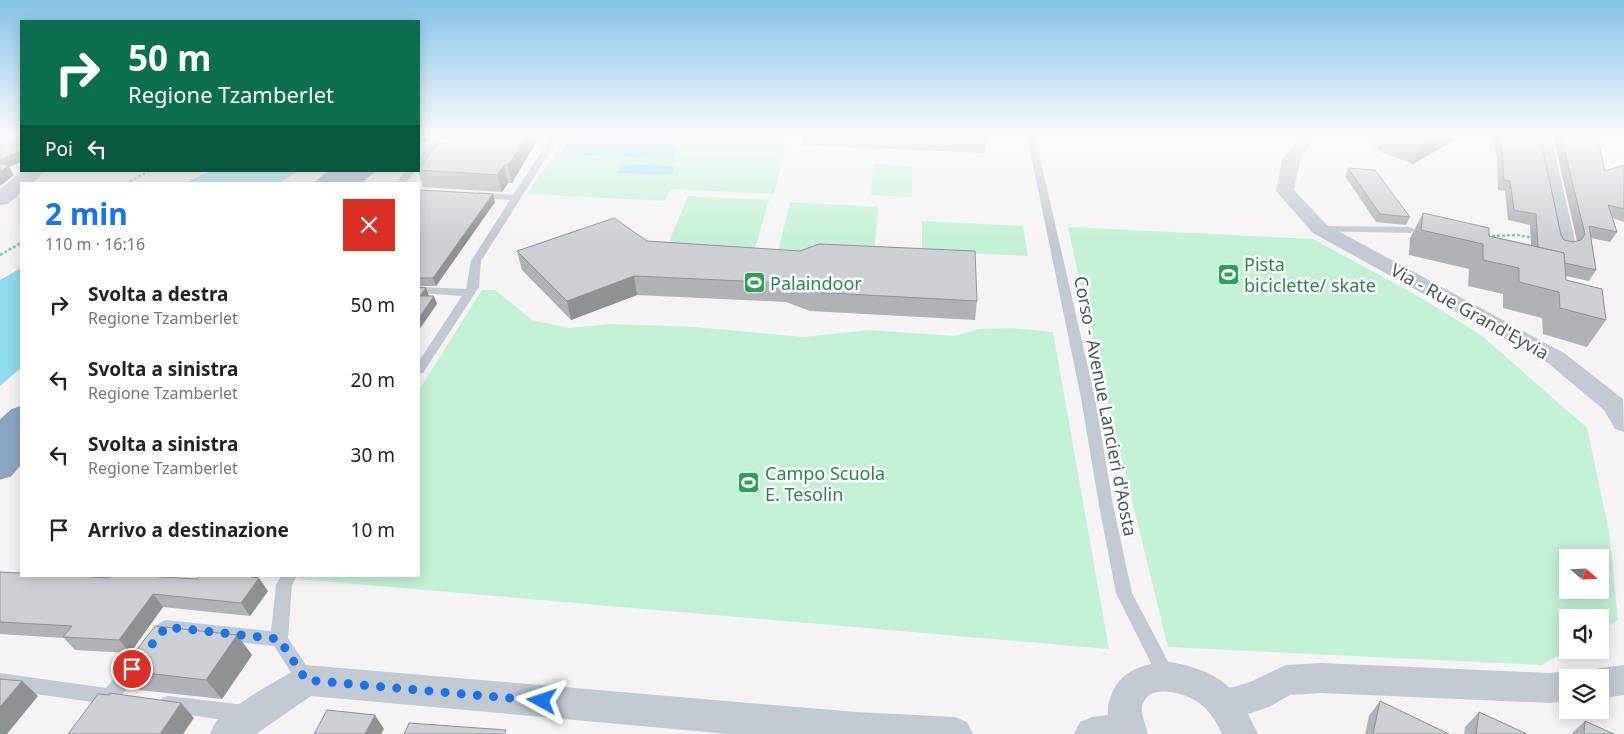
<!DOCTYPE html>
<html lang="it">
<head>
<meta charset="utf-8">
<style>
	body { margin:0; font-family:"Noto Sans",sans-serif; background:#f6f6f6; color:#222; height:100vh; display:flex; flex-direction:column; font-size:19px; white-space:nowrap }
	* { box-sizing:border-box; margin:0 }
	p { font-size:16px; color:#767676 }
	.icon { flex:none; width:28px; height:28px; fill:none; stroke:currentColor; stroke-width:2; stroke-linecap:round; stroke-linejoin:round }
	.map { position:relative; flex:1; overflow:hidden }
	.details { position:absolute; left:20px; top:182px; width:400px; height:395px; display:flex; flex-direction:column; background:#fff; border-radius:0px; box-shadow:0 2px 12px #0003 }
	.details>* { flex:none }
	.top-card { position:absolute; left:20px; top:20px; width:400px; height:152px; border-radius:0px; box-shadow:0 2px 12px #0003; background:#0b6e4f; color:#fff; overflow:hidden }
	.needle { width:32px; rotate:109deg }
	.tools { position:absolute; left:1559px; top:549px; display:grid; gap:10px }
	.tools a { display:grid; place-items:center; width:50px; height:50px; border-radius:0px; background:#fff; box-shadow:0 2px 12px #0003; font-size:25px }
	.pin { position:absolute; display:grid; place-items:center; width:42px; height:42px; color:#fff; margin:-21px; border:2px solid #fff; border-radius:50%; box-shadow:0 1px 5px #0007 }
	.me { position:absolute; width:55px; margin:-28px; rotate:275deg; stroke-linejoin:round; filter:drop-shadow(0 0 4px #0008) }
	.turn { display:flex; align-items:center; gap:18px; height:105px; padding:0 25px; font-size:22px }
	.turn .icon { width:65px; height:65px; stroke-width:2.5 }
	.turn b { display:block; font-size:35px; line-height:42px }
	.then { display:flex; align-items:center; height:48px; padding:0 25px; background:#0003; gap:10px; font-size:19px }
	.round { display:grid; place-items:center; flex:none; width:52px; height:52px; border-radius:0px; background:#f6f6f6 }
	.headline { display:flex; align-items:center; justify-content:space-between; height:85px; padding:0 25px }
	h1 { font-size:30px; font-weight:700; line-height:38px; color:#1a73e8 }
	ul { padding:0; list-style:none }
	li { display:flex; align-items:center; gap:15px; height:75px; padding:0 25px }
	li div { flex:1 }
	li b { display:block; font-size:19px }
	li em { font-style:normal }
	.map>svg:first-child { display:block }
	.green { fill:#c3f1d5; fill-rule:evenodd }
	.water { fill:#90daee }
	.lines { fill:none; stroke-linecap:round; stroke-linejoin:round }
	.motorway-casing { stroke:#7690ad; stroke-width:1 }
	.path { stroke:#7ad0a6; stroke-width:2.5; stroke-dasharray:3 2; stroke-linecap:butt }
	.service { fill:#c1cad2; fill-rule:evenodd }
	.minor { fill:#c1cad2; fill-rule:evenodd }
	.secondary { fill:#c1cbd6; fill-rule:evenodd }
	.motorway { fill:#8ba5c1; fill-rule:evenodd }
	.wall { fill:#b0b2b7 }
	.shaded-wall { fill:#909195 }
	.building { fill:#cdcfd5; stroke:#909195 }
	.route { stroke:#1a73e8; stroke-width:9; stroke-dasharray:0 16.2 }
	.labels { text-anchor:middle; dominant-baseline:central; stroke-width:5; stroke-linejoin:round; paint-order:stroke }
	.leisure-label { font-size:18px; fill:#27864d; stroke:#fff; text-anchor:start }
	.street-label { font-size:18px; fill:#4a5661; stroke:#fff }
</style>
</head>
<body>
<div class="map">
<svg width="1624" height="734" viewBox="0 0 1624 734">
	<rect width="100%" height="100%" fill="#f5f3f3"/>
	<!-- green -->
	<g class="green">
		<polygon points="567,136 789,136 774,194 671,189 665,201 527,194"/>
		<polygon points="873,164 912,166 912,197 871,195"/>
		<polygon points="688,196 769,200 754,252 667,247"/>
		<polygon points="790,202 878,207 874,257 778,252"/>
		<polygon points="922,221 1023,226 1028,256 922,251"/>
		<path d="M1068 227 1313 239 1411 292 1481 335 1587 428 1609 531 1618 620 1600 631V618H1568L1567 650 1542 665 1168 647 1087 317ZM1568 558H1600V590H1568Z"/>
		<polygon points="482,290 495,290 532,320 569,328 610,324 695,327 804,337 868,330 954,336 980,329 1011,328 1053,332 1109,649 298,579 300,576 419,576 419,390"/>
	</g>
	<!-- water -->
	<g class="water">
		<polygon points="572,136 681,138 673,158 560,154"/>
		<polygon points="621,164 675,166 672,175 617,173"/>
		<polygon points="210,171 298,171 278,184 183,184"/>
		<polygon points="21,268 21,368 0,386 0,280"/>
	</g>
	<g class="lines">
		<defs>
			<g id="motorway">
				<polygon points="419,136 431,136 428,140 419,143"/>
				<polygon points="329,171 375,171 360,184 313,184"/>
				<polygon points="21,407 21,464 11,476 0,479 0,420 11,410"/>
			</g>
		</defs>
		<!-- motorway casing -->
		<use href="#motorway" class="motorway-casing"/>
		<!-- path -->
		<g class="path">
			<polyline points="125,184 149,171"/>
			<polyline points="1487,236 1518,235 1533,238"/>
			<polyline points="0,255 21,243"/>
		</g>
		<!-- service -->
		<g class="service">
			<polygon points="552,136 560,136 481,261 479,287 423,373 419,374 419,361 462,296 419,293 419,287 466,289 471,261 510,200 479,198 474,195 479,192 513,195"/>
			<polygon points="1027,136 1035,136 1095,398 1113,505 1132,593 1175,675 1172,681 1166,683 1160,681 1116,593 1099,505 1081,398"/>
			<polygon points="434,141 441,143 422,165 419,166 419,158"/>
			<polygon points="406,171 415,171 405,184 395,184"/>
			<polygon points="1320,226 1410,227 1415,230 1410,233 1316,231 1315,229"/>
			<path d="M281 576H297L292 585 288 638 312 674 315 680 312 686 306 688 300 686 274 646 170 635C164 642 160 648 150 644L148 639C151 631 157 623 166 620L271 631 276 585Z"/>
			<polygon points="137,654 143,657 146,662 122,695 120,703 114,705 0,689 0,673 106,688 131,657"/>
			<polygon points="168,696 245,705 251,708 254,714 251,720 245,723 168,712 162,710 159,704 162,698"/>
		</g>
		<!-- minor -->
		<g class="minor">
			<polygon points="1301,136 1317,136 1300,160 1294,190 1327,225 1564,353 1623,399 1624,432 1615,429 1604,410 1548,363 1313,233 1276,191 1282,160"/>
			<polygon points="1535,136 1551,136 1576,245 1573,249 1566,251 1559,249 1556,245"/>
			<path d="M1164 661C1189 665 1212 671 1230 688L1250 682 1286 665 1321 663 1550 673 1568 671 1581 678H1568V701L1550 703 1321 693 1290 695 1269 707 1248 714 1258 734H1222C1216 721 1208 708 1196 701 1182 692 1146 683 1142 707 1141 715 1146 726 1148 734H1074L1080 722 1092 717 1108 715C1107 708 1109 703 1111 696 1120 671 1140 666 1164 661Z"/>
			<path d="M306 665 856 712 955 717 967 722 973 734H729L311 696 256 734H210C212 731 213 726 215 723 223 711 291 671 306 665Z"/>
			<polygon points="1624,665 1624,695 1600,698 1600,678 1586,678 1588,672 1600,668"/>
		</g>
		<!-- secondary -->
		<polygon class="secondary" points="22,171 45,171 32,184 21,184 21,192 8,204 0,205 0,189"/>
		<!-- motorway -->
		<use href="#motorway" class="motorway"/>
	</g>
	<!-- wall -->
	<g class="wall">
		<polygon points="540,136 512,183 508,183 502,192 423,187 418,171 419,171 419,168 449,144"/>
		<polygon points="802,136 987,136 984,153 802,145"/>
		<polygon points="1366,136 1456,136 1453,141 1413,164 1381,152"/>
		<polygon points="1493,136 1540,136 1561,235 1564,240 1573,242 1577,241 1553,136 1597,136 1605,171 1624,165 1624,222 1613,218 1617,232 1610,242 1591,238 1596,270 1589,281 1566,276 1566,280 1606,320 1587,347 1543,334 1542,318 1503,308 1503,294 1468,286 1469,269 1409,255 1410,238 1423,213 1489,236 1531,245 1530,225 1508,220 1505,191 1498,190 1497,160 1492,137"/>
		<polygon points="1348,168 1410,217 1406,225 1376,222 1345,176"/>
		<polygon points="419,190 495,202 436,286 419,286"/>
		<polygon points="647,241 977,301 975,320 810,311 786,302 637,295 571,320 522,270 517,251"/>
		<polygon points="0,572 110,578 268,591 250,616 163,607 130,653 75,650 64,638 0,634"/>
		<polygon points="237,635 252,655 222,699 139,690 121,670"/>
		<polygon points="1380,701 1449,734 1365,734 1369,716"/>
		<polygon points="1479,712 1527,734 1464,734 1465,727"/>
		<polygon points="1585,721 1614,734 1571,734"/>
	</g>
	<!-- shaded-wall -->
	<g class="shaded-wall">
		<polygon points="527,136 540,136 512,183 508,165"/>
		<polygon points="1433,136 1456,136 1453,141 1413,164 1424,141"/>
		<polygon points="21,150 21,162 9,167 14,175 3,184 0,185 0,160"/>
		<polygon points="504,165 508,183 502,192 497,175"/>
		<polygon points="493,194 495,202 436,286 433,278"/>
		<polygon points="634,276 637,295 571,320 567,301"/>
		<polygon points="426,288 429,296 423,304 420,296"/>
		<polygon points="434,296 437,304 419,330 419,318"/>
		<polygon points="259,578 268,591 250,616 241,603"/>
		<polygon points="153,594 163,607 130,653 119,640"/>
		<polygon points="237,635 252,655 222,699 206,680"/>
		<polygon points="22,681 38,696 7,734 0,734 0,707"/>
		<polygon points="181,703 194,718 183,734 160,734"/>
		<polygon points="375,715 384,729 381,734 365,734"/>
	</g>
	<!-- building -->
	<g class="building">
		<polygon points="0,136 8,136 21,138 21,150 0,160"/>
		<polygon points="456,136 527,136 508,165 504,165 497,175 419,170 419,168 437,144 449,144"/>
		<polygon points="1409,136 1433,136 1424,141"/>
		<polygon points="1499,136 1540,136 1561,235 1564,240 1573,242 1581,240 1585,234 1561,136 1597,136 1605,171 1624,165 1624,209 1608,205 1617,232 1589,226 1596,270 1565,263 1564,253 1538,247 1536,214 1514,210 1510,181 1504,180 1502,150"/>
		<polygon points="0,163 8,166 0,172"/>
		<polygon points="1348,168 1375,170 1410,217 1380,214"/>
		<polygon points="419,190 493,194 433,278 419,278"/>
		<polygon points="1423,213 1489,228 1489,236 1564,253 1566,280 1602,289 1606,320 1560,308 1559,292 1519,282 1519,268 1483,260 1483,244 1421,230"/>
		<polygon points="614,218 647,241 800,251 819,244 975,251 977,301 810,292 786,283 634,276 567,301 517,251"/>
		<polygon points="419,287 426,288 420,296 434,296 419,318"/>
		<polygon points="0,572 21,573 21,576 73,576 110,578 112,576 145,576 197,579 200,576 246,576 259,578 241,603 153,594 119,640 63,637 72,626 0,622"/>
		<polygon points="155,626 237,635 206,680 121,670"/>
		<polygon points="0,679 22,681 0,707"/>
		<polygon points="110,693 181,703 160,734 68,734 98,694 109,695"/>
		<polygon points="1380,701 1449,734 1373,734"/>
		<polygon points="327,710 375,715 365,734 314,734"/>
		<polygon points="1479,712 1527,734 1476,734"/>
		<polygon points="1585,721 1614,734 1584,734"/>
		<polygon points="409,723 506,730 505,734 404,734"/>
	</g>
	<!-- sky -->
	<linearGradient id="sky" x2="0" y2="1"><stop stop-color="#85c3ea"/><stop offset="0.57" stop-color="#fafafa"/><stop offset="1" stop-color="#fafafa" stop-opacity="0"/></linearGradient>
	<rect width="1624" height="239" fill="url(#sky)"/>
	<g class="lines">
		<!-- route -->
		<polyline class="route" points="132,669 166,627 279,639 306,680 542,701"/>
	</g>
	<!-- icons -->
	<defs>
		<symbol id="stadium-square" viewBox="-11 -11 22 22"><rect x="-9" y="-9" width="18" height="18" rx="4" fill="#2e9e5b" stroke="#fff"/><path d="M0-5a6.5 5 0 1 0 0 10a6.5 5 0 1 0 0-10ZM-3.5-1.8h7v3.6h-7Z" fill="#fff"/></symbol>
	</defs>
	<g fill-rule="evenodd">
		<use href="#stadium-square" x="1216" y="262" width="25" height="25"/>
		<use href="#stadium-square" x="742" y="270" width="25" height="25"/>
		<use href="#stadium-square" x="736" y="470" width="25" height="25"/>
	</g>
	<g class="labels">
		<!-- leisure labels -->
		<g class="leisure-label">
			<text x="1244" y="264">Pista<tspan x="1244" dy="21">biciclette/ skate</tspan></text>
			<text x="770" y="283">Palaindoor</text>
			<text x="765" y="473">Campo Scuola<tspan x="765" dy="21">E. Tesolin</tspan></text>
		</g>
		<!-- street labels -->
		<g class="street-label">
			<text transform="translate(1470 311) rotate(29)">Via - Rue Grand'Eyvia</text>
			<text transform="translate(1106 406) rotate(79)">Corso - Avenue Lancieri d'Aosta</text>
		</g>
	</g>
</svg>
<div class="tools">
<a><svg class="needle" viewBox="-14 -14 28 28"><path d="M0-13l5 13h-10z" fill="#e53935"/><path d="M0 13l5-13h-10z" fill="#767676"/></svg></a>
<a><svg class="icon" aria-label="sound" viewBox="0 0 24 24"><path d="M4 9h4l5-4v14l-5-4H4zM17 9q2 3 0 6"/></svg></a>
<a><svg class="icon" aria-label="layers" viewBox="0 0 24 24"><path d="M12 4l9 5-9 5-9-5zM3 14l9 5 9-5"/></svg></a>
</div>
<div class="pin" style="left:132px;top:669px;background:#d93025"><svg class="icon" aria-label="arrive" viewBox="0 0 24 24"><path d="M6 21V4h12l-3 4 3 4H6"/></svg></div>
<svg class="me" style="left:542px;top:701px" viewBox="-20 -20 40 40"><path d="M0-17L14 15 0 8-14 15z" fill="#1a73e8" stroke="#fff" stroke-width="4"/></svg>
<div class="top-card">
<div class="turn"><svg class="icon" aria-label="right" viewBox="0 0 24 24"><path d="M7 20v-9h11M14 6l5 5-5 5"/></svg><div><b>50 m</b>Regione Tzamberlet</div></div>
<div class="then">Poi<svg class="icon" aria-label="left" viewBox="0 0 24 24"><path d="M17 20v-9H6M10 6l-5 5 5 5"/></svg></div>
</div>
<section class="details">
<div class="headline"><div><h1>2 min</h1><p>110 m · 16:16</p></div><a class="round" style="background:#d93025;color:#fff"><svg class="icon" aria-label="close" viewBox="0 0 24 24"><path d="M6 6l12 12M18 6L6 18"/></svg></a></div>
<ul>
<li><svg class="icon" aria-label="right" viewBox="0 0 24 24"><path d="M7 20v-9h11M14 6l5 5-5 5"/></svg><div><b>Svolta a destra</b><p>Regione Tzamberlet</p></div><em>50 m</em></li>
<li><svg class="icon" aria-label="left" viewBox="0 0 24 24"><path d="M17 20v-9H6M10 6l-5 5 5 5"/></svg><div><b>Svolta a sinistra</b><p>Regione Tzamberlet</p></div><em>20 m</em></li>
<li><svg class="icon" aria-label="left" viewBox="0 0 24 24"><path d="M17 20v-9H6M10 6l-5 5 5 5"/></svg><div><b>Svolta a sinistra</b><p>Regione Tzamberlet</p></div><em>30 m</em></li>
<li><svg class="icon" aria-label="arrive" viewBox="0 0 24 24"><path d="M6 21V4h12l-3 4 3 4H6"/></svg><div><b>Arrivo a destinazione</b></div><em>10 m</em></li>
</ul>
</section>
</div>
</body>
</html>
